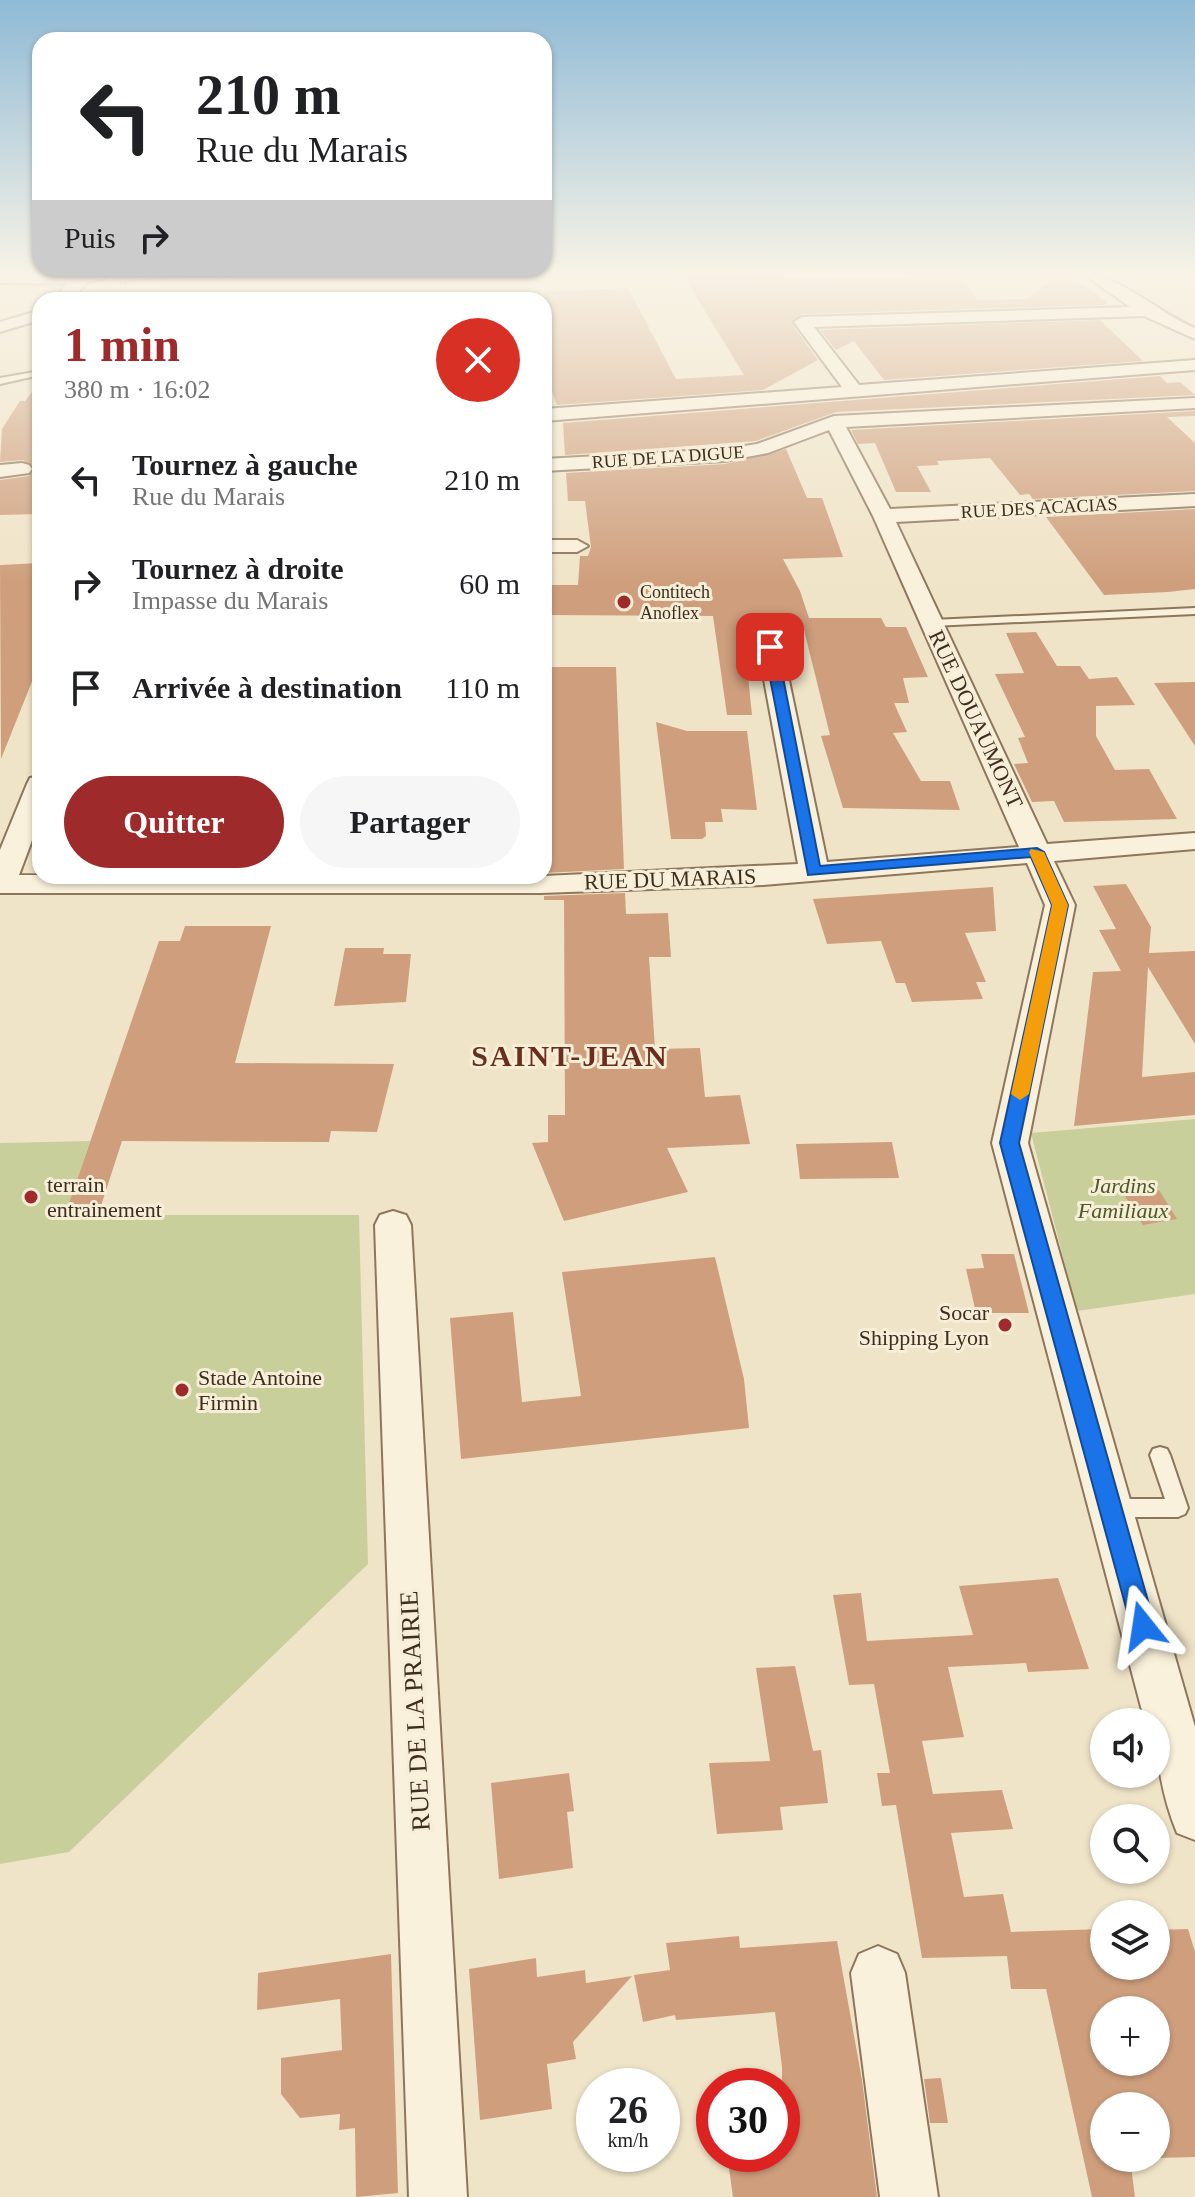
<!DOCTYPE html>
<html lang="fr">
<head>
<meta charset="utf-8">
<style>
	body { margin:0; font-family:Georgia,serif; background:#f6f6f6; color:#202124; height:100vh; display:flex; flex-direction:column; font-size:30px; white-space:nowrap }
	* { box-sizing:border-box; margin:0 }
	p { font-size:26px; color:#757577 }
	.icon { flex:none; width:44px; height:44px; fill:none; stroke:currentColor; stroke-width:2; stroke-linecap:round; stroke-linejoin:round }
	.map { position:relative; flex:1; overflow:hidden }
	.details { position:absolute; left:32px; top:292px; width:520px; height:592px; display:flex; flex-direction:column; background:#fff; border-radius:24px; box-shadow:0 2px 6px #0004 }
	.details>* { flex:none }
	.top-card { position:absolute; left:32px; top:32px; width:520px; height:244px; border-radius:24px; box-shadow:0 2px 6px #0004; background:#fff; color:#202124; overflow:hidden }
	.fabs { position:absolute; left:1090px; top:1708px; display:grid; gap:16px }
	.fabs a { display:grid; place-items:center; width:80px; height:80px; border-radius:50%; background:#fff; box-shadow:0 2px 6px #0004; font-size:40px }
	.speed { position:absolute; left:576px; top:2068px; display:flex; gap:16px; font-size:40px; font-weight:700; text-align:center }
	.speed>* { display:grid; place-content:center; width:104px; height:104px; border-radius:50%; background:#fff; box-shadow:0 2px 6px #0004; line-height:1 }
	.speed small { font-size:20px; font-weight:400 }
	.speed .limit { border:12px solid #d22; background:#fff; color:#111 }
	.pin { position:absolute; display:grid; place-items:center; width:68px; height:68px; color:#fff; margin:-34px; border-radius:16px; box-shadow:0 4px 12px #0006 }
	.me { position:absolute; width:88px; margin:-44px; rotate:345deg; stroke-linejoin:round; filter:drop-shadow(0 0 6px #0008) }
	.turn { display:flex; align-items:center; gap:28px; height:168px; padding:0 32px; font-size:36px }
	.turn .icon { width:104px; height:104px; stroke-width:2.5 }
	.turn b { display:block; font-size:56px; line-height:68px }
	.then { display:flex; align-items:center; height:76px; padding:0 32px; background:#0003; gap:16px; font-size:30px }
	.round { display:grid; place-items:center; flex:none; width:84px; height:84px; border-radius:42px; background:#f6f6f6 }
	.overview { display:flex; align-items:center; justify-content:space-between; height:136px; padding:0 32px }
	h1 { font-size:48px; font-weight:700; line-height:60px; color:#9e2a2b }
	.cta { display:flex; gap:16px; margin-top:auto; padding:16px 32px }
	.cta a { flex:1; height:92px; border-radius:48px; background:#9e2a2b; color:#fff; font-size:32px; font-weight:700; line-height:92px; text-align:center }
	.cta a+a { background:#f6f6f6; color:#202124 }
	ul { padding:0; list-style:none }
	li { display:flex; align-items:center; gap:24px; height:104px; padding:0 32px }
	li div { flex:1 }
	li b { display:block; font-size:30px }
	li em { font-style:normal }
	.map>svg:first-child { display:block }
	.green { fill:#c9cf9b }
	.building { fill:#cf9f7d; fill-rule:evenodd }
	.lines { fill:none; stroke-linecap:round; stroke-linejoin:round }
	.service-casing { stroke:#8d765c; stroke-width:4 }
	.minor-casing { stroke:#8d765c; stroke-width:4 }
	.secondary-casing { stroke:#6f573f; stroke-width:4 }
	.path { stroke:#8d765c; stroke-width:3; stroke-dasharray:3 2; stroke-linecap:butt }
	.service { fill:#faf1dc; fill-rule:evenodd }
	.minor { fill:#faf1dc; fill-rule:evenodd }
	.secondary { fill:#faf1dc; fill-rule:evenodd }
	.route { fill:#1a73e8; stroke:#114b97; stroke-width:2 }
	.slow { fill:#f59e0b }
	.poi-dot { fill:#9e2a2b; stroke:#f7eed8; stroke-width:3 }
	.labels { text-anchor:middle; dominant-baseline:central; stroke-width:6; stroke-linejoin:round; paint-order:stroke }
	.far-street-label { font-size:18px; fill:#3d2e20; stroke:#f7eed8 }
	.far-poi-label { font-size:18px; fill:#3d2e20; stroke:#f7eed8; text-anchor:start }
	.street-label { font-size:22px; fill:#3d2e20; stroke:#f7eed8 }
	.poi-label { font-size:22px; fill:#3d2e20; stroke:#f7eed8; text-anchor:start }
	.park-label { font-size:22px; font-style:italic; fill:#4d5a26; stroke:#f7eed8 }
	.near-street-label { font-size:26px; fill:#3d2e20; stroke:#f7eed8 }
	.district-label { font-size:30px; font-weight:bold; letter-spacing:2px; fill:#6b2e1e; stroke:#f7eed8 }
</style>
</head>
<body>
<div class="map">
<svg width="1195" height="2197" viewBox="0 0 1195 2197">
	<rect width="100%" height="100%" fill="#f0e4c8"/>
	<!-- green -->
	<g class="green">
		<polygon points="1195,1119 1195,1294 1077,1311 1031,1133"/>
		<polygon points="90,1141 66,1215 359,1215 368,1564 69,1852 0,1864 0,1143"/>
	</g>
	<!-- building -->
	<g class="building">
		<polygon points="683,275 962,280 978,300 1027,299 1049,282 1069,281 1088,288 1107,302 1104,305 802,314 792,324 818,360 763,390 557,405 544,370 544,292 628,288 676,379 744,375"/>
		<polygon points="1100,320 1143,361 884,380 854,341 836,350 820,330"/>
		<polygon points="1160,376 1167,383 1180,382 1195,395 836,412 756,441 565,455 563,423"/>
		<polygon points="40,382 40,514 0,515 0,480 29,476 35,469 23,460 0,462 2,429 20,401 25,401"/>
		<polygon points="1195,411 1195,416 1167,417 1195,443 1195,491 1033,499 1029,494 1020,495 990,458 937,461 939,465 917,466 931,492 896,492 875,443 858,444 851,430"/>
		<polygon points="786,449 807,498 822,498 843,557 783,559 800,591 809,618 881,618 886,627 906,627 928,677 903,678 909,703 894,703 907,732 893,733 921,781 950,781 960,810 843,808 821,736 830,735 803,626 743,627 752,715 727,715 713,616 544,615 544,585 578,585 580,556 588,556 591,547 585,501 568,501 566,473 725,464"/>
		<polygon points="1195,509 1195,589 1168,592 1104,595 1046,517"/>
		<polygon points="40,563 40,679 33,679 1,759 0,565"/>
		<polygon points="1036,632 1057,666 1080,666 1089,679 1117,677 1135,705 1096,706 1096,736 1115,770 1149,769 1177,819 1064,822 1054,801 1032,802 1014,764 1028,763 1018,738 1025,737 995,674 1024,673 1006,633"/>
		<polygon points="544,667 616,667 624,869 544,873"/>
		<polygon points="1195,682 1195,746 1154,683"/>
		<polygon points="656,722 687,731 747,731 757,810 721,809 723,822 705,822 706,836 702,839 671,839"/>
		<polygon points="1126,884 1151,927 1149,953 1195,951 1195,1044 1148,967 1142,1077 1195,1072 1195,1115 1074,1126 1093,972 1121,971 1099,930 1116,929 1093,886"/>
		<polygon points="993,887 996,931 965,933 986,982 976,982 983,999 912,1002 905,983 896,983 881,941 827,944 813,899"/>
		<polygon points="625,893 626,914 668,913 671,957 649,957 655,1049 700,1048 705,1097 740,1095 750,1144 667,1148 688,1192 564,1221 532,1143 548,1142 548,1115 565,1115 564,900 544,900 544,896"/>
		<polygon points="185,926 271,926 235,1063 394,1064 377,1132 331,1131 329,1142 122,1141 98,1215 65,1215 159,941 180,941"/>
		<polygon points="345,948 384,948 383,954 411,954 406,1002 334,1006"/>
		<polygon points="892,1142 899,1178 800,1179 796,1144"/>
		<polygon points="1159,1190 1177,1219 1143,1225 1125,1196"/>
		<polygon points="981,1254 1014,1254 1029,1313 976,1313 966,1269 984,1268"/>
		<polygon points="715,1257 744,1379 749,1428 461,1459 450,1318 513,1312 522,1402 581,1396 562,1272"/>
		<path d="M1058 1578 1089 1669 1028 1672 1026 1663 948 1667 964 1737 922 1741 933 1794 1002 1790 1013 1829 951 1833 964 1897 1003 1894 1011 1932 1104 1929V1966H1156V1930L1188 1929 1195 1952V2157L1156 2158V2106H1104V2158H1130L1135 2197H1092L1046 1989H1011L1007 1956 922 1958 896 1805 882 1806 877 1773H890L874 1684 849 1685 833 1595 861 1593 867 1641 973 1635 959 1586ZM1104 2010H1156V2062H1104Z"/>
		<polygon points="795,1666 813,1751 821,1750 828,1803 780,1807 783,1830 717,1834 709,1763 770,1761 756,1668"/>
		<polygon points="569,1773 574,1811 567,1812 573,1868 499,1879 491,1783"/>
		<polygon points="739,1936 740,1948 837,1941 862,2080 877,2197 733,2197 727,2154 782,2154 782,2067 775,2012 676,2020 675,2015 643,2022 634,1975 670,1970 666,1943"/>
		<polygon points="391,1954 398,2193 356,2197 355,2128 339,2130 340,2114 300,2118 281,2094 281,2058 342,2050 340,1999 257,2010 258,1973"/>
		<polygon points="536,1958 537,1977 585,1970 586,1983 632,1976 573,2042 576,2059 547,2064 552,2109 480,2120 469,1969"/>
		<polygon points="941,2078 948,2123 930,2123 924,2079"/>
	</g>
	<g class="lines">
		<defs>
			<g id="service">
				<polygon points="40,371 40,375 0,384 0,378"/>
				<polygon points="1195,608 1195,614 932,626 927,623 932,620"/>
				<polygon points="1160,1447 1167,1449 1170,1455 1188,1508 1185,1514 1178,1517 1112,1517 1105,1514 1102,1508 1105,1502 1112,1499 1165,1499 1150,1455 1153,1449"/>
			</g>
			<g id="minor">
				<polygon points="78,275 91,278 71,300 55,300 67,282"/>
				<path d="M1085 275C1117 273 1162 315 1195 328V339L1144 316 814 327 859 385 1195 360V370L544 421V409L842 387 794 322 802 317 1130 307Z"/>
				<polygon points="40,310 40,320 0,332 0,322"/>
				<path d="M1195 398V408L846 427 890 509 1195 494V506L896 522 1047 844 1195 833V849L1054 861 1075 905 1028 1143 1195 1727V1840L1177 1833C1162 1796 1156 1761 1156 1722H1145L992 1143 1045 905 1027 863 763 885 541 893H0V850L27 784 30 778 40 776V819L19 875 544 876 798 864 758 647 770 640 782 647 827 862 1019 847 873 516 829 430 768 453 725 461 544 471V459L725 449 757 444 834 416Z"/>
				<polygon points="22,463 29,465 32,469 29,473 0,477 0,465"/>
				<polygon points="544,540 577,540 588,546 577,552 544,552"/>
				<polygon points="393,1211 406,1215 411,1225 467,2197 409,2197 375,1225 380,1215"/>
				<polygon points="878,1946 897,1954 905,1973 938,2197 880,2197 851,1973 859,1954"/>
			</g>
			<path id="secondary" d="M0 275H106L103 279C70 287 34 282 0 283Z"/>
		</defs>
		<!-- service casing -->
		<use href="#service" class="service-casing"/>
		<!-- minor casing -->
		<use href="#minor" class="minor-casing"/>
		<!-- secondary casing -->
		<use href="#secondary" class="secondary-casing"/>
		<!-- path -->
		<polyline class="path" points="119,283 176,277 262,275"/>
		<!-- service -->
		<use href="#service" class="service"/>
		<!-- minor -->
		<use href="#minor" class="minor"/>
		<!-- secondary -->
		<use href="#secondary" class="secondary"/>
	</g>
	<!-- sky -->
	<linearGradient id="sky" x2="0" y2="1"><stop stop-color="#8fbad6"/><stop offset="0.47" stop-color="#f8f3e6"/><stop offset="1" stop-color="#f8f3e6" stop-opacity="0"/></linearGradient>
	<rect width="1195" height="582" fill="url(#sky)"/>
	<!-- route -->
	<polygon class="route" points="770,643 777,647 820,866 1037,848 1044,852 1068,905 1019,1143 1155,1626 1151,1634 1143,1637 1134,1634 1131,1626 1000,1143 1052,905 1031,857 808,875 764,647"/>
	<!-- slow -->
	<polygon class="slow" points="1031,849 1044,852 1068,905 1029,1094 1020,1100 1011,1094 1052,905 1029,852"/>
	<!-- markers -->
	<g class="poi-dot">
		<circle cx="624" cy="602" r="8"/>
		<circle cx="31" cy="1197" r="8"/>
		<circle cx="1005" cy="1325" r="8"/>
		<circle cx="182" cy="1390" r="8"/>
	</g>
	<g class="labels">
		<!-- far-street labels -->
		<g class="far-street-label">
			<text transform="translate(668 457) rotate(-4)">RUE DE LA DIGUE</text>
			<text transform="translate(1039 508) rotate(-3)">RUE DES ACACIAS</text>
		</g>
		<!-- far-poi labels -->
		<g class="far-poi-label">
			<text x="640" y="592">Contitech<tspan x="640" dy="21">Anoflex</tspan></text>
		</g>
		<!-- street labels -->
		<g class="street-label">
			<text transform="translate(976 719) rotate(65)">RUE DOUAUMONT</text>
			<text transform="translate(670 879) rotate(-2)">RUE DU MARAIS</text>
		</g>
		<!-- poi labels -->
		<g class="poi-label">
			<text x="47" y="1184">terrain<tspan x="47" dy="25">entrainement</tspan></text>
			<text x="989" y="1312" text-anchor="end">Socar<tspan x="989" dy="25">Shipping Lyon</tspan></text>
			<text x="198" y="1377">Stade Antoine<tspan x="198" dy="25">Firmin</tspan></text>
		</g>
		<!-- park labels -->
		<g class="park-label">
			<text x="1123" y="1185">Jardins<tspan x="1123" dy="25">Familiaux</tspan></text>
		</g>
		<!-- near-street labels -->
		<g class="near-street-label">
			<text transform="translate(415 1711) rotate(-93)">RUE DE LA PRAIRIE</text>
		</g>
		<!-- district labels -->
		<g class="district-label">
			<text x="570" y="1055">SAINT-JEAN</text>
		</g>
	</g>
</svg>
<div class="fabs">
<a><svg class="icon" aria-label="sound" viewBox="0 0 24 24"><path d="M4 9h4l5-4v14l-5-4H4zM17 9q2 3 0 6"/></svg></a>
<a><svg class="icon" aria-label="search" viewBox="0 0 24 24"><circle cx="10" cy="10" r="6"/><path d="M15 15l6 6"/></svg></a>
<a><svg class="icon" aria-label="layers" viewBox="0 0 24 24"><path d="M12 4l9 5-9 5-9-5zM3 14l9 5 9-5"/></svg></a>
<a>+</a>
<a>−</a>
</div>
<div class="speed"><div>26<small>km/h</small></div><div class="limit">30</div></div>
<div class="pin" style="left:770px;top:647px;background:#d93025"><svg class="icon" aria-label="arrive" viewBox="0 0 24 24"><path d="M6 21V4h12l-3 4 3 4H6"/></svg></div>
<svg class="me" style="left:1143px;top:1626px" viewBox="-20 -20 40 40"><path d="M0-17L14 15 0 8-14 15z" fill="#1a73e8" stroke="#fff" stroke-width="4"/></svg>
<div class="top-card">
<div class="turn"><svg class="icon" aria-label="left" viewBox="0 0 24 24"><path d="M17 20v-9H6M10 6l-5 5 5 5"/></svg><div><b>210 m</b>Rue du Marais</div></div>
<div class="then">Puis<svg class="icon" aria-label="right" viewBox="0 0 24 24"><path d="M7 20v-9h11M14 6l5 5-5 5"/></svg></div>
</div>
<section class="details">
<div class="overview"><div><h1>1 min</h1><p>380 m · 16:02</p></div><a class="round" style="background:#d93025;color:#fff"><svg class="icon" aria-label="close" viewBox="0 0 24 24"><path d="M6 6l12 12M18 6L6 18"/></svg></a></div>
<ul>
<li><svg class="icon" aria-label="left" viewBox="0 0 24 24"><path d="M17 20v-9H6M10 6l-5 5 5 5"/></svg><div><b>Tournez à gauche</b><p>Rue du Marais</p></div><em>210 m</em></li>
<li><svg class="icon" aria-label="right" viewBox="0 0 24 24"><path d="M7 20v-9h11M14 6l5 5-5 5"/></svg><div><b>Tournez à droite</b><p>Impasse du Marais</p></div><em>60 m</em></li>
<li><svg class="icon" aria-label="arrive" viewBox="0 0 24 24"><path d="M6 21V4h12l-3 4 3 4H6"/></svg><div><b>Arrivée à destination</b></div><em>110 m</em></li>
</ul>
<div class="cta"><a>Quitter</a><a>Partager</a></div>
</section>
</div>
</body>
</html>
